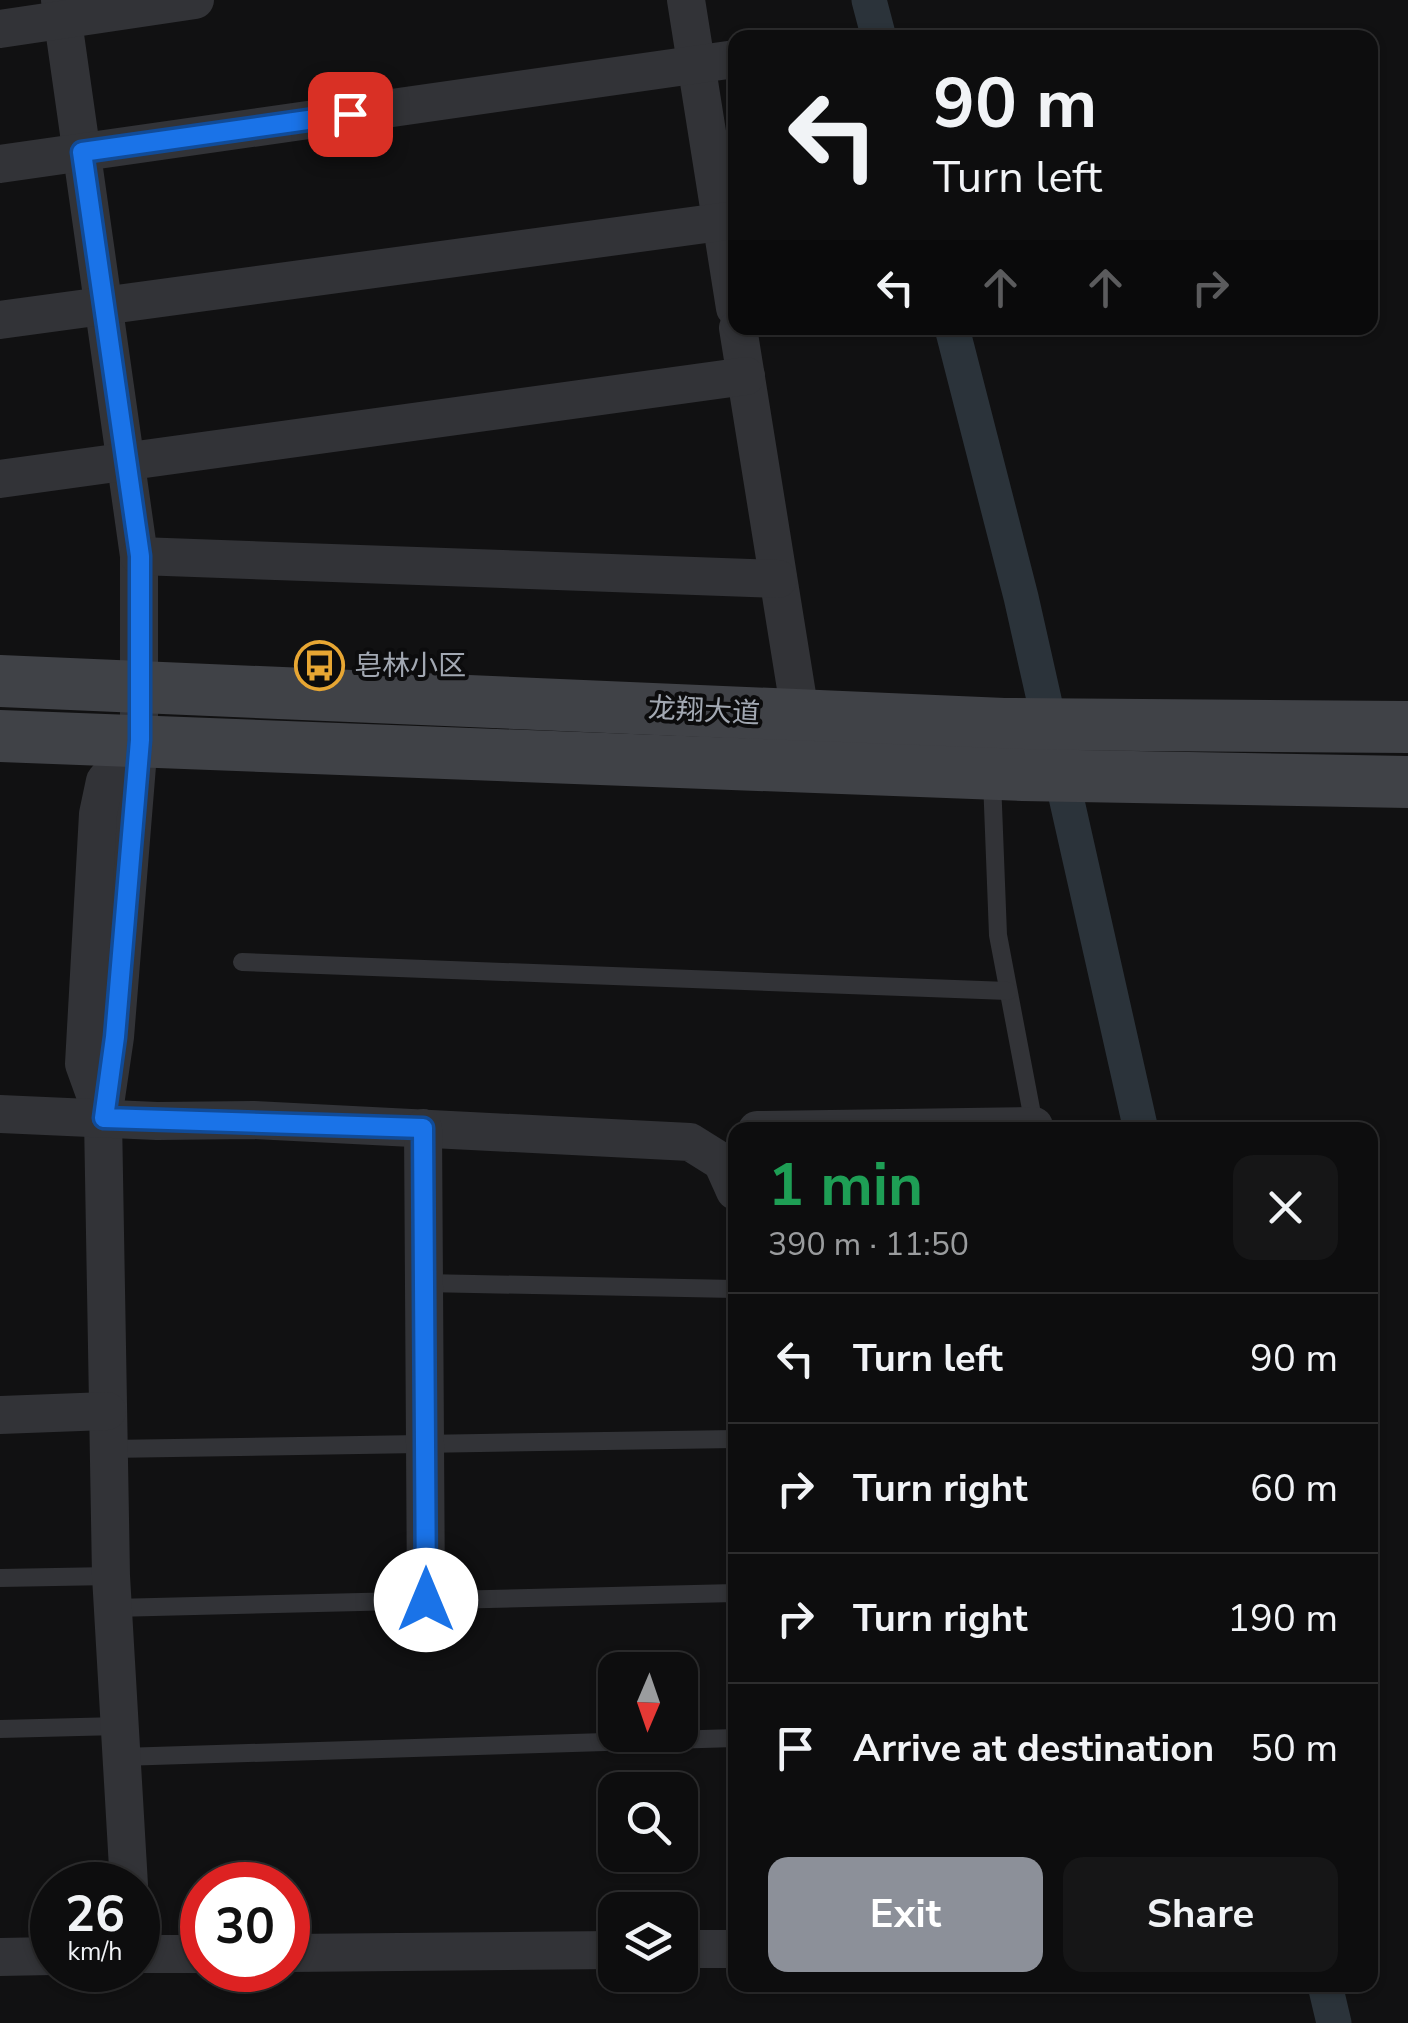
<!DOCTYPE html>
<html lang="en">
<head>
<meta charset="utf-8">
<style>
	body { margin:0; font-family:"Nunito Sans","Noto Sans SC",sans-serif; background:#161617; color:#f1f3f6; height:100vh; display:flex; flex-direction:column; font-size:38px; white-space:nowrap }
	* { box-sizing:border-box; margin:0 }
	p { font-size:32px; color:#9a9c9e }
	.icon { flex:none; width:55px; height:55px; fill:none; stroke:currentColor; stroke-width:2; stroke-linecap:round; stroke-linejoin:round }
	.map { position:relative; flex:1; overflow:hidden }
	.details { position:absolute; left:728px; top:1122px; width:650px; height:870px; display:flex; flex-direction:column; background:#0d0d0e; border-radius:20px; box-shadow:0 2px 8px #0004,0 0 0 2px #2d2d2e }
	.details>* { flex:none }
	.banner { position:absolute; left:728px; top:30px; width:650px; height:305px; border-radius:20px; box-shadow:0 2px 8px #0004,0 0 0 2px #2d2d2e; background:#0d0d0e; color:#f1f3f6; overflow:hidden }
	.needle { width:65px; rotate:182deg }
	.buttons { position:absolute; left:598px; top:1652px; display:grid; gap:20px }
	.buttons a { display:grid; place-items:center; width:100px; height:100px; border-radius:20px; background:#0d0d0e; box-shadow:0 2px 8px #0004,0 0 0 2px #2d2d2e; font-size:50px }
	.speed { position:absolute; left:30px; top:1862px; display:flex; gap:20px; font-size:50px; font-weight:700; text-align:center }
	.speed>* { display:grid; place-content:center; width:130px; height:130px; border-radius:50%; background:#0d0d0e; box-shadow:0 2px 8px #0004,0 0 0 2px #2d2d2e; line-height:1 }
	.speed small { font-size:25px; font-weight:400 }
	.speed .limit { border:15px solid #d22; background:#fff; color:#111 }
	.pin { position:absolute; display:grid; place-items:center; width:85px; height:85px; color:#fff; margin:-42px; border-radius:20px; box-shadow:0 5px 15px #0006 }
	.me { position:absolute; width:110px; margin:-55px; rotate:0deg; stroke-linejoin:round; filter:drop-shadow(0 0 8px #0008) }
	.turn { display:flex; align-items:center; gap:35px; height:210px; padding:0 40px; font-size:45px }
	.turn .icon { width:130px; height:130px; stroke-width:2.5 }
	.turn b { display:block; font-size:70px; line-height:85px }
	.lanes { display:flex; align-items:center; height:95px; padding:0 40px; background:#0003; justify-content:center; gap:50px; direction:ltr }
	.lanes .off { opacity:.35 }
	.round { display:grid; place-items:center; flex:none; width:105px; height:105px; border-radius:20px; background:#161617 }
	.head { display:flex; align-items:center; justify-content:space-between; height:170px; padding:0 40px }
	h1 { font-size:60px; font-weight:700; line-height:75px; color:#1e9e55 }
	.button { display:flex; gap:20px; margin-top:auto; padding:20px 40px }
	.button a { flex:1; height:115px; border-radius:20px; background:#8c9099; color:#fff; font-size:40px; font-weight:700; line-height:115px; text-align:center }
	.button a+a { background:#161617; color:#f1f3f6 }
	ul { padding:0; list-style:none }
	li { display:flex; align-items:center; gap:30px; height:130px; padding:0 40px; border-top:2px solid #2d2d2e }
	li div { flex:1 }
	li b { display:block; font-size:38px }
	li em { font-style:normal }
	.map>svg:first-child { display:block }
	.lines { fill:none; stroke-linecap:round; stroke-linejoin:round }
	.canal { stroke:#2b333a; stroke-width:35 }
	.service { stroke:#323337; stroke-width:18 }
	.minor { stroke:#323337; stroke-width:38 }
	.secondary { stroke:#404247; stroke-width:52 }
	.route-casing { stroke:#114b97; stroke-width:25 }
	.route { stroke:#1a73e8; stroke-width:18 }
	.labels { text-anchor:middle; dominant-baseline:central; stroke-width:8; stroke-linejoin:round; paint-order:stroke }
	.poi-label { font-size:28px; fill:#a2a8b2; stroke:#0c0c0d; text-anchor:start }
	.street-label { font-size:28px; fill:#a2a8b2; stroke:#0c0c0d }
</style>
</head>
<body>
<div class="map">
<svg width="1408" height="2023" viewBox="0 0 1408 2023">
	<rect width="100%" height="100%" fill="#111112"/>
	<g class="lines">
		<!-- canal -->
		<g class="canal">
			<polyline points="869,0 879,38"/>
			<polyline points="952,328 1021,597 1141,1130"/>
			<polyline points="1325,1985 1334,2023"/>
		</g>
		<!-- service -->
		<g class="service">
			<polyline points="992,780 998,935 1035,1130"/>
			<polyline points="242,962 1008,991"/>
			<polyline points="424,1283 735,1289"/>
			<polyline points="108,1449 735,1439"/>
			<polyline points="0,1578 111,1576"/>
			<polyline points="113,1608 735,1593"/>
			<polyline points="0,1729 119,1726"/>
			<polyline points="121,1757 735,1738"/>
		</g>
		<!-- minor -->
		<g class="minor">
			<polyline points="60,0 139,556 139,741 115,1037 103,1118 111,1576 129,1885"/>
			<polyline points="686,0 735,308"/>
			<polyline points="0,29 195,0"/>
			<polyline points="0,164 735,59"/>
			<polyline points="0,320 735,220"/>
			<polyline points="738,328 804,738"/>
			<polyline points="0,479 746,376"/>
			<polyline points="139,556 778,579"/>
			<polyline points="101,1111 84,1064 98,814 105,781 139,741"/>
			<polyline points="0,1114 157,1121 254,1120 690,1142 722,1162 735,1191"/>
			<polyline points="423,1128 426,1600"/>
			<polyline points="757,1130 1034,1126"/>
			<polyline points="0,1415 107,1411"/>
			<polyline points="680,1949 735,1949"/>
			<polyline points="288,1953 615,1950"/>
			<polyline points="138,1954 202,1954"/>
			<polyline points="0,1957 52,1956"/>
		</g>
		<!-- secondary -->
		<g class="secondary">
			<polyline points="0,681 1004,724 1408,727"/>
			<polyline points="0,736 1023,775 1408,782"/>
		</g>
	</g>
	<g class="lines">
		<defs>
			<polyline id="route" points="350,114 82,152 140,556 140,740 115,1037 104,1118 423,1128 426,1600"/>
		</defs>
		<!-- route casing -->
		<use href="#route" class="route-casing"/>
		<!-- route -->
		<use href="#route" class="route"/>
	</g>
	<!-- icons -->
	<defs>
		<symbol id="bus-ring" viewBox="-11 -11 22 22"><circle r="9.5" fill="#0c0c0d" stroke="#e7a633" stroke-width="1.5"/><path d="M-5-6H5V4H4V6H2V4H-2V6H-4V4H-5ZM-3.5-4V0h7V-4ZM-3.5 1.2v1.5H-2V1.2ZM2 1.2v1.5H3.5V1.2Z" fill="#e7a633"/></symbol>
	</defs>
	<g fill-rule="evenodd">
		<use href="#bus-ring" x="292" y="638" width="55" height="55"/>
	</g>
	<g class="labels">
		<!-- poi labels -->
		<g class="poi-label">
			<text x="354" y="666">皂林小区</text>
		</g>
		<!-- street labels -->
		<g class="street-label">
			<text transform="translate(704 711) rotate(3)">龙翔大道</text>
		</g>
	</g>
</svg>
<div class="buttons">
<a><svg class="needle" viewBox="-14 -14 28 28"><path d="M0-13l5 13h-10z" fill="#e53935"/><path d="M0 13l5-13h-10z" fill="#9a9c9e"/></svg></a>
<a><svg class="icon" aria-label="search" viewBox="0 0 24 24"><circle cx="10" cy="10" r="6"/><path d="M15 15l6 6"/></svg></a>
<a><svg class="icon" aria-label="layers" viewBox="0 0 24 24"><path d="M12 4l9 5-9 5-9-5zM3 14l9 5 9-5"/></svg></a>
</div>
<div class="speed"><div>26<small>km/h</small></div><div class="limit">30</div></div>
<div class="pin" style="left:350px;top:114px;background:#d93025"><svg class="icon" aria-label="arrive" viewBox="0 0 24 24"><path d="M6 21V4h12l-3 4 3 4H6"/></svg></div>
<svg class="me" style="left:426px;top:1600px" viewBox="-20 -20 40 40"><circle r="19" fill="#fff"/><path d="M0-13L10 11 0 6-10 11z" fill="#1a73e8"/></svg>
<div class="banner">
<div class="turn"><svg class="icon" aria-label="left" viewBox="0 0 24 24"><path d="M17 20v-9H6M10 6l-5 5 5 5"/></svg><div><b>90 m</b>Turn left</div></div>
<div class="lanes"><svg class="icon" aria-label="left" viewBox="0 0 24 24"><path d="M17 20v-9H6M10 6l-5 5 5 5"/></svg><svg class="icon off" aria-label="ahead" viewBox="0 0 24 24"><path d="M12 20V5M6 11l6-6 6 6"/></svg><svg class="icon off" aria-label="ahead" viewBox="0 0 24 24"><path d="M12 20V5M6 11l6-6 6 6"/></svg><svg class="icon off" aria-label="right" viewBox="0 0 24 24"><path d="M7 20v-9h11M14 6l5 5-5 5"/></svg></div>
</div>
<section class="details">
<div class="head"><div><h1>1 min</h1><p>390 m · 11:50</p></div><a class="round"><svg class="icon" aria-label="close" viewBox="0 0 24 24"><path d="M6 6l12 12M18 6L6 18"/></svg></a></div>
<ul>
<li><svg class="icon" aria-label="left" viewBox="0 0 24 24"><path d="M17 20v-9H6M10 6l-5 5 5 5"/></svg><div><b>Turn left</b></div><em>90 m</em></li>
<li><svg class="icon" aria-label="right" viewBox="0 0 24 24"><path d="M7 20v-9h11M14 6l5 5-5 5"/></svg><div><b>Turn right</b></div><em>60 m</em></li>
<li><svg class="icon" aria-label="right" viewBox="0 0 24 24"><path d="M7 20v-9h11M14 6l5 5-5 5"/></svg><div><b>Turn right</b></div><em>190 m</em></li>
<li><svg class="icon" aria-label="arrive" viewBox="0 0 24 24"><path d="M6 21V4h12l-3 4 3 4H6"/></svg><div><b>Arrive at destination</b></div><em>50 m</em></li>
</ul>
<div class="button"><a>Exit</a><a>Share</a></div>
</section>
</div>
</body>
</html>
